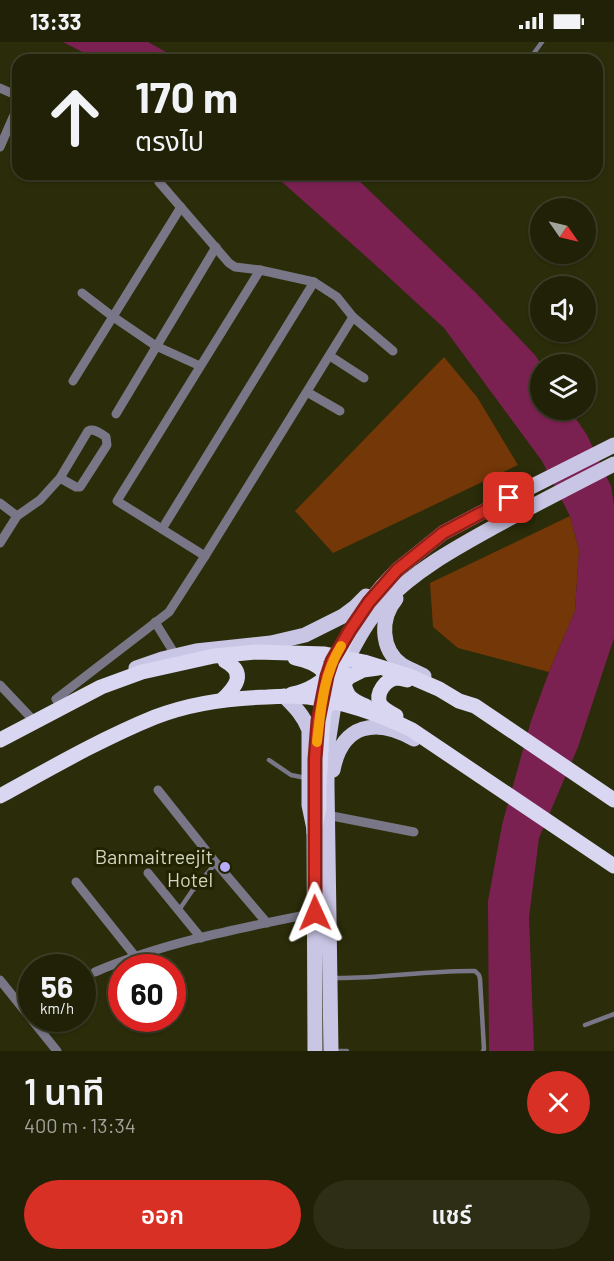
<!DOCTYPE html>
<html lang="th">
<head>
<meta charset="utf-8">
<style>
	body { margin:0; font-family:Barlow,"Noto Sans Thai",sans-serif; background:#2d2e15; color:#f1f3f6; height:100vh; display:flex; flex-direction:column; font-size:22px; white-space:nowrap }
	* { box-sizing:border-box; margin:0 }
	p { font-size:20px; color:#a2a39b }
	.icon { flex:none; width:33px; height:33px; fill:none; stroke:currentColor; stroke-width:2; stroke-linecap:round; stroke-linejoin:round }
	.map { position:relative; height:1009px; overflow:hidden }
	.side { display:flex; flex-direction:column; background:#202107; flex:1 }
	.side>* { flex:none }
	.top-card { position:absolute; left:12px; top:12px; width:591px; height:126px; border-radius:18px; box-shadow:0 2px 4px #0004,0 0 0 2px #3d3e28; background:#202107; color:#f1f3f6; overflow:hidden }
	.needle { width:39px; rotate:124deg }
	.tools { position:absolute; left:530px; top:156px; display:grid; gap:12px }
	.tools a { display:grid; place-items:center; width:66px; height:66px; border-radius:50%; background:#202107; box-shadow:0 2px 4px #0004,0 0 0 2px #3d3e28; font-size:30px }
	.speed { position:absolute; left:18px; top:912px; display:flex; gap:12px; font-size:30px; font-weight:700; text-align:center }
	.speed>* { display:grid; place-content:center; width:78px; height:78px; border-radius:50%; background:#202107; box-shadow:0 2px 4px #0004,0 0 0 2px #3d3e28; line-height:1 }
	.speed small { font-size:15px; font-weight:400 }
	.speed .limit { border:9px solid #d22; background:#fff; color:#111 }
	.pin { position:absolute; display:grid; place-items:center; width:51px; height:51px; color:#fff; margin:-26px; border-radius:12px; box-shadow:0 3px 9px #0006 }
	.me { position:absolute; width:66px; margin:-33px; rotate:359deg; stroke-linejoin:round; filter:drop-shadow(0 0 4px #0008) }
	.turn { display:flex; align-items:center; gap:21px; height:126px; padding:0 24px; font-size:27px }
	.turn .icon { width:78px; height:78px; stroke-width:2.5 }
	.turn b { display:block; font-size:42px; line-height:51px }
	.round { display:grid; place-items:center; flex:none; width:63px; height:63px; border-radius:32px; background:#2d2e15 }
	.summary { display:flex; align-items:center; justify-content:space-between; height:102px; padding:0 24px }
	h1 { font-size:36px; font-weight:600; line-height:45px }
	.cta { display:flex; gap:12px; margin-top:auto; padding:12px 24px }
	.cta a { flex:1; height:69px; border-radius:36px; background:#d93025; color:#fff; font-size:24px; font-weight:600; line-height:69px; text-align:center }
	.cta a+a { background:#2d2e15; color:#f1f3f6 }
	.status { display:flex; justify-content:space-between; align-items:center; height:42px; padding:0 30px; background:#202107; direction:ltr }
	.status svg { height:16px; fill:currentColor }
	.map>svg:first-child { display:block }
	.green { fill:#733708 }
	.water { fill:#7b2152 }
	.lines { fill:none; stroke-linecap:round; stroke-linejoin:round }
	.service { stroke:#797787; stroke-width:4.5 }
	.minor { stroke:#797787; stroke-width:9 }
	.primary { stroke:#c9c5e5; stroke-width:15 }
	.trunk { stroke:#d9d6f1; stroke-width:15 }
	.route-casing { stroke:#8d1f18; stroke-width:15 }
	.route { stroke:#d93025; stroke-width:10 }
	.slow { stroke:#f59e0b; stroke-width:10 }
	.poi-dot { fill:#b8abf7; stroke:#212200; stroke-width:2 }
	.labels { text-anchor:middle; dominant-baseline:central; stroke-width:6; stroke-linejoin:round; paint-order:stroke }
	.poi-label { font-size:20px; fill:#d3d5c1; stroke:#212200; text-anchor:end }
</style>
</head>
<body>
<div class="status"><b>13:33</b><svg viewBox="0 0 49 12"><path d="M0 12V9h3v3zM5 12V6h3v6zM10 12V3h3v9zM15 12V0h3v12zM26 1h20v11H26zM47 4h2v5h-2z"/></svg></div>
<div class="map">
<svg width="614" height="1009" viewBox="0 0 614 1009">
	<rect width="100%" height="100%" fill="#2b2c09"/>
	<!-- green -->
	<g class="green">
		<polygon points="444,315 477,355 518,423 333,511 295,469"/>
		<polygon points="570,474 579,508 575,569 549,630 458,606 433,585 430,541"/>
	</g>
	<!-- water -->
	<g class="water">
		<polygon points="63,0 148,0 180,18 98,18"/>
		<polygon points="273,132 352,132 476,251 535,313 541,322 540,368 570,368 587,393 611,444 614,464 614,596 578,705 539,796 529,875 534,1009 489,1009 488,859 502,783 531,679 549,630 575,569 579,508 570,474 542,419 444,286 370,218"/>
	</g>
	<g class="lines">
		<!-- service -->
		<g class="service">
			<polyline points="529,18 542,0"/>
			<polyline points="269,718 291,733 306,736"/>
			<polyline points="179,868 192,849 216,821"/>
			<path d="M332 936C380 937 427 928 475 929L479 933 480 937 484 1007 483 1009"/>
			<polyline points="585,983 614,972"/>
			<polyline points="339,1009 347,1009"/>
		</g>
		<!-- minor -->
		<g class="minor">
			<polyline points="0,46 18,54"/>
			<polyline points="0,105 18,64"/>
			<polyline points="159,140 229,221 235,225 260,228 314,240 337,255 353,275 393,309"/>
			<polyline points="82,251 112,274 156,304 200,324"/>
			<polyline points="330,314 364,336"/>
			<polyline points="73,339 181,165"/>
			<polyline points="307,350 340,369"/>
			<polyline points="116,372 216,205"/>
			<polyline points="0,461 17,474"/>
			<polyline points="162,487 314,240"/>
			<path d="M0 501 17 474 40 458 60 436 76 445H80L82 442 107 403 106 395C100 391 94 386 88 389L60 436"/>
			<polyline points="205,514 117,459 260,228"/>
			<polyline points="155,580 176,614"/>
			<polyline points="0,643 35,680"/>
			<polyline points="62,666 56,657 169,570 205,514 353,275"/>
			<polyline points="158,748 216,821 267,881"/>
			<polyline points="332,774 414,790"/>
			<polyline points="148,831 201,896"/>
			<polyline points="76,840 135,914"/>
			<path d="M95 930C165 900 241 886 315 871"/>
			<polyline points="0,938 57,1009"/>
		</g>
		<!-- primary -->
		<g class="primary">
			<path d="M396 557C380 576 380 607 402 623 409 627 417 630 424 634"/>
			<polyline points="342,603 369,560 383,543 397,528 443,491 509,456 614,403"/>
			<polyline points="136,626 162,617 196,609 271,601 305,593 343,574 355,565 366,554"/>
			<path d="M342 627C354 605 366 579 384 561 414 529 454 507 492 486 532 464 573 443 614 422"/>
			<path d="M284 654C295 665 304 674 309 688V763L314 787"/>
			<path d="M333 728C342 682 376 675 414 697"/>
			<polyline points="314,778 315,1009"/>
			<polyline points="331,1009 327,744 327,708 336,650"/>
		</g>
		<!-- trunk -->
		<g class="trunk">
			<path d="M348 592C346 598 342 604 341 610 339 621 343 645 349 654 354 659 360 662 366 664"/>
			<path d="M295 616C321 621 333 633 334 661"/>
			<path d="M292 652C307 649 322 641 332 628"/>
			<path d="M222 658C236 645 247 631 225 619"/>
			<path d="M396 674C391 671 383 667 380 662 375 651 386 637 397 636 401 636 404 637 407 638"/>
			<polyline points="0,698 101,645 142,630 214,614 256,610 325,612 364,620 409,634 439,647 459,659 475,664 614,758"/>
			<path d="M0 754C51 726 101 697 155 675 191 661 229 656 267 655 281 654 294 654 308 655 344 660 380 672 412 688L614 824"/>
			<polyline points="314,790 319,766 319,744 322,691 324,670 329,659 349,635 363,628 378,626"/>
		</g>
	</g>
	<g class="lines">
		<defs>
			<polyline id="route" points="315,871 315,717 318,679 327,634 332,619 350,588 369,560 397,528 443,491 509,456"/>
		</defs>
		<!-- route casing -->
		<use href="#route" class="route-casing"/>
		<!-- route -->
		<use href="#route" class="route"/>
		<!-- slow -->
		<path class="slow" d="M317 700C321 666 323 634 341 604"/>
	</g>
	<!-- markers -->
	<circle class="poi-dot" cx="225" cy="825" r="6"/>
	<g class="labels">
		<!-- poi labels -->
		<g class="poi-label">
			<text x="213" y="814">Banmaitreejit<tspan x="213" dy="23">Hotel</tspan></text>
		</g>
	</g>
</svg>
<div class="tools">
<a><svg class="needle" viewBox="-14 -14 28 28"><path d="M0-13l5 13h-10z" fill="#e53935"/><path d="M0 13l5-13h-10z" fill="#a2a39b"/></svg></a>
<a><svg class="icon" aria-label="sound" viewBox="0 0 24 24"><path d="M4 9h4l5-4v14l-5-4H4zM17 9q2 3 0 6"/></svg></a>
<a><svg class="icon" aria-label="layers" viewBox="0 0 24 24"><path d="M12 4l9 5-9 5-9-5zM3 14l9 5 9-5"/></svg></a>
</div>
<div class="speed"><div>56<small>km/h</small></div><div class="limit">60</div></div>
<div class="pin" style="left:509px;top:456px;background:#d93025"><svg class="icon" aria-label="arrive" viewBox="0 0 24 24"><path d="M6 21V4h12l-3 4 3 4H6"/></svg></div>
<svg class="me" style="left:315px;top:871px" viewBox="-20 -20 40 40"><path d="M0-17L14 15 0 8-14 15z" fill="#d93025" stroke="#fff" stroke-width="4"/></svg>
<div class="top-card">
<div class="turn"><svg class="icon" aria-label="ahead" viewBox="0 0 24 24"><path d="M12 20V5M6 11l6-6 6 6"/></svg><div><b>170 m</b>ตรงไป</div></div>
</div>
</div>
<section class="side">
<div class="summary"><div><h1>1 นาที</h1><p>400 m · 13:34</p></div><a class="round" style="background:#d93025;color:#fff"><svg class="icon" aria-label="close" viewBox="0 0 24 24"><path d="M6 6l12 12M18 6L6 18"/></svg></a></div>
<div class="cta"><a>ออก</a><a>แชร์</a></div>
</section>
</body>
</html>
